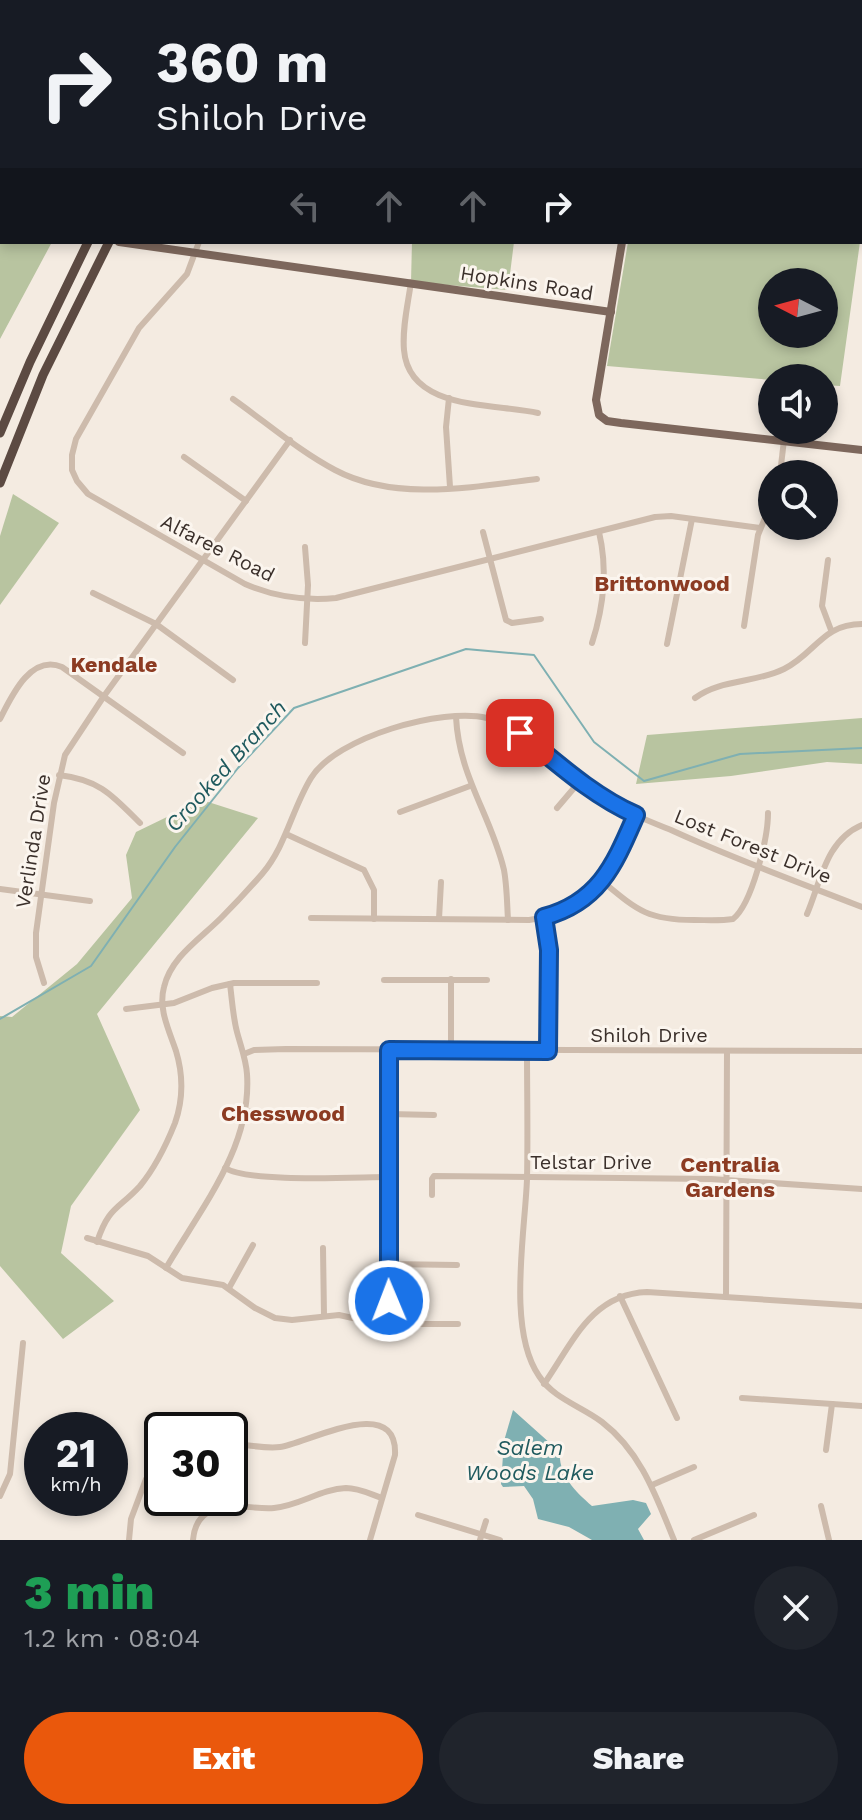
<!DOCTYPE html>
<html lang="en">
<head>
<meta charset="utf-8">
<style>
	body { margin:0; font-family:"Work Sans",sans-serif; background:#20242c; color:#f1f3f6; height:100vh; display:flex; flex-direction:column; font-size:30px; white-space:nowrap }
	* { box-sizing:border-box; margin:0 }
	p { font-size:26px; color:#9ea1a6 }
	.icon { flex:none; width:44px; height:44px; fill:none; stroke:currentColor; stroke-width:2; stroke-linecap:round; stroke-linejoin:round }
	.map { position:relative; height:1540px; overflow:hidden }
	.details { display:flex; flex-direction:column; background:#171b24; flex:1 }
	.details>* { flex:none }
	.top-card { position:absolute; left:0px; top:0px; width:862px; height:244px; box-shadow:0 4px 12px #0003; background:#171b24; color:#f1f3f6; overflow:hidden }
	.needle { width:52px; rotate:276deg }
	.controls { position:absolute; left:758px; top:268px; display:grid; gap:16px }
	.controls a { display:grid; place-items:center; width:80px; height:80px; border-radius:50%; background:#171b24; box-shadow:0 4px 12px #0003; font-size:40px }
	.speed { position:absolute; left:24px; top:1412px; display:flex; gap:16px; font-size:40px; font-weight:700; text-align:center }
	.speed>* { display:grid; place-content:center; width:104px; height:104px; border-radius:50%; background:#171b24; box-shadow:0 4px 12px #0003; line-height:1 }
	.speed small { font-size:20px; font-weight:400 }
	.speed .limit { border:4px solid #111; border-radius:12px; background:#fff; color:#111 }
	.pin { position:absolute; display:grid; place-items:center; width:68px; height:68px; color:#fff; margin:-34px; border-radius:16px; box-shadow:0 4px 12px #0006 }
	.me { position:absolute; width:88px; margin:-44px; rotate:359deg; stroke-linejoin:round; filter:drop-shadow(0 0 6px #0008) }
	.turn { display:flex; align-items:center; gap:28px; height:168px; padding:0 24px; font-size:36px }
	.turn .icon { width:104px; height:104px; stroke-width:2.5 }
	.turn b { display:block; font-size:56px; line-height:68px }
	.lanes { display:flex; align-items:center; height:76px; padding:0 24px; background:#0003; justify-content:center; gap:40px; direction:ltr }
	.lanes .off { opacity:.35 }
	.round { display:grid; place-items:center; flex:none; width:84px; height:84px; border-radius:42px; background:#20242c }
	.headline { display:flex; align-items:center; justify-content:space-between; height:136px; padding:0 24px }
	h1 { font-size:48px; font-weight:800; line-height:60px; color:#1e9e55 }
	.button { display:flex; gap:16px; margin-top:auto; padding:16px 24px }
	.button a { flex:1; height:92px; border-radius:48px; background:#ea580c; color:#fff; font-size:32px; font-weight:800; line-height:92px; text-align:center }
	.button a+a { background:#20242c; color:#f1f3f6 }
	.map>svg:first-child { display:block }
	.green { fill:#b8c4a0; fill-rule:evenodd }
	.water { fill:#7fb0b2 }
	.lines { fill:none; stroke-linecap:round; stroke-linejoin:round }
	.stream { stroke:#7fb0b2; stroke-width:2 }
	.minor { stroke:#cdbbac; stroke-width:6 }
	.major { stroke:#7d675c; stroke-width:8 }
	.highway { stroke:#5c4a42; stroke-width:9 }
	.rail { stroke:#3b302b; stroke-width:2; stroke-dasharray:2 6; stroke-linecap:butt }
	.route-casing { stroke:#114b97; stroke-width:20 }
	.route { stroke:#1a73e8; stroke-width:14 }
	.labels { text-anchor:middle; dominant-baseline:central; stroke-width:6; stroke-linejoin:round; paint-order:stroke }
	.street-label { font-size:20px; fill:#3b302b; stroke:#fbf5ee }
	.neighbourhood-label { font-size:22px; font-weight:bold; fill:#8c3b22; stroke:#fbf5ee }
	.water-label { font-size:22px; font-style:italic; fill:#1f5a5e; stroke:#fbf5ee }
</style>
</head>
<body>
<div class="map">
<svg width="862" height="1540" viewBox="0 0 862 1540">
	<rect width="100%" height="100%" fill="#f4ebe1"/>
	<!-- green -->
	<g class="green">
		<polygon points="0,227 2,242 52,242 0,339"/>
		<polygon points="412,242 514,242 508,290 411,282"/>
		<path d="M628 242H860L840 386 824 385V378H772V380L607 366ZM824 282V334H772V282Z"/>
		<polygon points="13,494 59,523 0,605 0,536"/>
		<polygon points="862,718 862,764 827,762 731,776 636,784 647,735"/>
		<polygon points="202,800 258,818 97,1014 140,1110 71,1206 61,1253 114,1301 63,1339 0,1266 0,1016 12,1017 77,964 132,898 126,855 136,832"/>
	</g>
	<!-- water -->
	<path class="water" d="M513 1410 551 1444 561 1445C555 1470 572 1489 592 1506L633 1500 646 1503 651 1514 638 1529 644 1540H592L569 1527 538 1519 533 1499 524 1486 503 1487 501 1484 504 1441Z"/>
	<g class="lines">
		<!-- stream -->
		<g class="stream">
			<polyline points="173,2 174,0"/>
			<polyline points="0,1019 91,966 175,847 238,768 294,708 466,649 534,655 594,742 644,781 740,754 862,748"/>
		</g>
		<!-- minor -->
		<g class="minor">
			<path d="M199 242 187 274 139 328 76 439 72 455V470L77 481 88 494 245 584C275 597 304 601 336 598L655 517 671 516 760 528"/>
			<path d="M411 282C408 304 402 328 404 350 409 411 494 403 538 413"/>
			<polyline points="449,398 446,427 450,487"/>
			<path d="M233 399C267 423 299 451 335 470 395 502 473 487 537 479"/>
			<polyline points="184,457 246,501"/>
			<polyline points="780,474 784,440"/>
			<polyline points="483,532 506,620 512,623 541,619"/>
			<polyline points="305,547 308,585 305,643"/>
			<polyline points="828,560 822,606 831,630"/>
			<polyline points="93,593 156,624 233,680"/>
			<polyline points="744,626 758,535 772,501"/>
			<path d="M592 643C604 606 608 570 599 532"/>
			<polyline points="667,644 692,519"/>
			<path d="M695 698C720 679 756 683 784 669 815 654 822 624 862 624"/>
			<path d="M456 717C459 777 491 815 504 870 507 886 507 904 508 920"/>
			<path d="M0 719C12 695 31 654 62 667L183 753"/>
			<path d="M59 775C100 780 112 795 140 823"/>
			<polyline points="557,808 580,781"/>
			<polyline points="400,812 470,786"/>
			<polyline points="286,834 364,870 374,890 374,919"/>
			<path d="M602 881C637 910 647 920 694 920 707 920 720 921 733 919 752 904 768 838 768 813"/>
			<polyline points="0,889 90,901"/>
			<path d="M807 914C821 881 826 840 862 825"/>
			<polyline points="544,917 549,950 548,1051"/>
			<path d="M311 918 529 920C594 912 613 869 636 815"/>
			<polyline points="439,919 441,882"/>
			<polyline points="384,980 487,980"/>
			<polyline points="44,983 36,957 36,933 54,803 65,755 104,696 290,440"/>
			<polyline points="126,1009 174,1003 212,988 234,983 317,983"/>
			<polyline points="451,1050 451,979"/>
			<path d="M527 1051C527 1093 528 1136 527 1179 525 1233 507 1330 539 1376 554 1399 581 1406 602 1422 641 1452 656 1496 674 1540"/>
			<polyline points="244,1054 254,1050 286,1049 862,1051"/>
			<polyline points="245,1111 276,1115 320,1116"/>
			<polyline points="389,1114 434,1115"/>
			<path d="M225 1168C249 1183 355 1177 389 1177"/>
			<polyline points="432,1195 432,1179 434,1176 711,1179 862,1189"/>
			<polyline points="87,1238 148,1256 182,1278 223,1285 255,1308 275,1318 292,1320 339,1315 380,1324 458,1324"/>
			<path d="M97 1242C109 1206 118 1210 140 1186 154 1169 167 1143 175 1123 183 1100 183 1074 176 1051 169 1030 158 1009 164 987 171 957 200 939 221 918 235 904 249 889 262 874 286 846 292 809 311 778 336 737 443 707 487 718 530 728 572 780 611 803 630 814 651 822 671 830 734 859 798 882 862 907"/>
			<polyline points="323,1248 324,1315"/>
			<polyline points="388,1264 457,1265"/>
			<path d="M166 1268C201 1208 252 1147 247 1074 246 1059 241 1047 237 1032 233 1017 232 1000 230 984"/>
			<polyline points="229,1288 253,1245"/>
			<polyline points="620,1296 677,1418"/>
			<polyline points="726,1297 727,1051"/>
			<polyline points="388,1324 389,1050"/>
			<path d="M544 1384C572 1344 591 1294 647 1292L862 1306"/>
			<polyline points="742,1398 862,1406"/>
			<path d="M230 1444C247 1444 263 1449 280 1447 306 1444 398 1392 395 1455L370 1540"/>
			<polyline points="826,1450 832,1404"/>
			<polyline points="652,1485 694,1467"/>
			<polyline points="0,1496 10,1474 23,1343"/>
			<polyline points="821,1506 829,1540"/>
			<polyline points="418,1515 500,1540"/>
			<polyline points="129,1540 131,1519 146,1479 162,1463"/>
			<path d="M193 1540C194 1527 199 1516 212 1510 230 1501 254 1510 274 1508 299 1506 321 1489 346 1488 359 1488 370 1494 382 1498"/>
			<polyline points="480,1540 486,1521"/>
			<polyline points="694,1540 754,1515"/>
		</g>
		<!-- major -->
		<g class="major">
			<polyline points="752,0 756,2"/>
			<polyline points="773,0 777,2"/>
			<polyline points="652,2 652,0"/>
			<polyline points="860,29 862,29"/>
			<polyline points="860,38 862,38"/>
			<polyline points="0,224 2,224"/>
			<polyline points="119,242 611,312"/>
			<polyline points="622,242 596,400 599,415 607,421 621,423 862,450"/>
		</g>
		<!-- highway -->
		<g class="highway">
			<polyline points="234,2 236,0"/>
			<polyline points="261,2 262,0"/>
			<polyline points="0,433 30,362 88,242"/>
			<polyline points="0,483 43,375 109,242"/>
		</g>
		<!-- rail -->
		<g class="rail">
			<polyline points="37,0 54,2"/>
			<polyline points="62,0 79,2"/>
			<polyline points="379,0 383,2"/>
			<polyline points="860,96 862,96"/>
		</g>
	</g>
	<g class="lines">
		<defs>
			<path id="route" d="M389 1301V1050L548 1051 549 950 544 917C600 902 615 863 636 815 593 796 557 763 520 733"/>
		</defs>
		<!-- route casing -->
		<use href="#route" class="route-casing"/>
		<!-- route -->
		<use href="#route" class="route"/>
	</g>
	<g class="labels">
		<!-- street labels -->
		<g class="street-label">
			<text transform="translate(527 283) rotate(9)">Hopkins Road</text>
			<text transform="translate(218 548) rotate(27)">Alfaree Road</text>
			<text transform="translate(33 841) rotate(-81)">Verlinda Drive</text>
			<text transform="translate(753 846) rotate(22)">Lost Forest Drive</text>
			<text x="649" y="1035">Shiloh Drive</text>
			<text x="591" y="1162">Telstar Drive</text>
		</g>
		<!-- neighbourhood labels -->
		<g class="neighbourhood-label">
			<text x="662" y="583">Brittonwood</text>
			<text x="114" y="664">Kendale</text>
			<text x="283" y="1113">Chesswood</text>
			<text x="730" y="1164">Centralia<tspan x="730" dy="25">Gardens</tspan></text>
		</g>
		<!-- water labels -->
		<g class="water-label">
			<text transform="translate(226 766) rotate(-48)">Crooked Branch</text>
			<text x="530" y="1447">Salem<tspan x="530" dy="25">Woods Lake</tspan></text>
		</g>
	</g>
</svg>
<div class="controls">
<a><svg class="needle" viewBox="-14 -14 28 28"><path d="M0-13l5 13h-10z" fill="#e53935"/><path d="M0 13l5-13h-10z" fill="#9ea1a6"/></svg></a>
<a><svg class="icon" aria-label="sound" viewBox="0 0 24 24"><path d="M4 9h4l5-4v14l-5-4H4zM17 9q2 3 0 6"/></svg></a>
<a><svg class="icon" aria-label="search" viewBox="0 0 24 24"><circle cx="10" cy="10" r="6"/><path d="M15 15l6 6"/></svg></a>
</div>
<div class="speed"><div>21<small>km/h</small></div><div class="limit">30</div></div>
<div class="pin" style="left:520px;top:733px;background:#d93025"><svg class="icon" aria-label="arrive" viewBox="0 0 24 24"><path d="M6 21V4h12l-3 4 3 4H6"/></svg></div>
<svg class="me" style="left:389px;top:1301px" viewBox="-20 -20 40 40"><circle r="17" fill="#1a73e8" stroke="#fff" stroke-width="3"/><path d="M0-11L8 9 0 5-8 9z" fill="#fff"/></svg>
<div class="top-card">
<div class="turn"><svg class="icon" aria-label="right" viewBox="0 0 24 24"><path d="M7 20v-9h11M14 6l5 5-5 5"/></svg><div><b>360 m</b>Shiloh Drive</div></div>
<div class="lanes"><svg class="icon off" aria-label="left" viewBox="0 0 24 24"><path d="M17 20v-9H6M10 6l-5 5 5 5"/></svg><svg class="icon off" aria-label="ahead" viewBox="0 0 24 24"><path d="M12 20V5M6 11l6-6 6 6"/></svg><svg class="icon off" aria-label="ahead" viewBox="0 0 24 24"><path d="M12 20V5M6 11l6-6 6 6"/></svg><svg class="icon" aria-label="right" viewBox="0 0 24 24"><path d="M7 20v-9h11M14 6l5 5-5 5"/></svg></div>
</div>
</div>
<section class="details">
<div class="headline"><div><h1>3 min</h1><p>1.2 km · 08:04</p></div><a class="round"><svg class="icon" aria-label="close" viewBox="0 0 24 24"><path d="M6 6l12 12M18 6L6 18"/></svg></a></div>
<div class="button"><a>Exit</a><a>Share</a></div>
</section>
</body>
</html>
